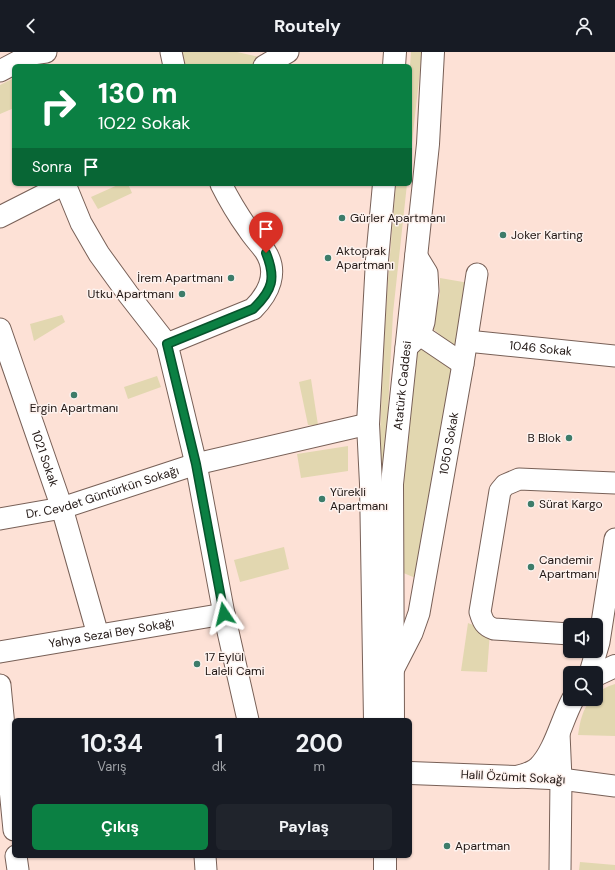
<!DOCTYPE html>
<html lang="tr">
<head>
<meta charset="utf-8">
<style>
	body { margin:0; font-family:"DM Sans",sans-serif; background:#20242c; color:#f1f3f6; height:100vh; display:flex; flex-direction:column; font-size:15px; white-space:nowrap }
	* { box-sizing:border-box; margin:0 }
	p { font-size:13px; color:#9ea1a6 }
	.icon { flex:none; width:22px; height:22px; fill:none; stroke:currentColor; stroke-width:2; stroke-linecap:round; stroke-linejoin:round }
	.map { position:relative; flex:1; overflow:hidden }
	.sheet { position:absolute; left:12px; top:666px; width:400px; height:140px; display:flex; flex-direction:column; background:#171b24; border-radius:6px; box-shadow:0 1px 3px #0004 }
	.sheet>* { flex:none }
	.guide { position:absolute; left:12px; top:12px; width:400px; height:122px; border-radius:6px; box-shadow:0 1px 3px #0004; background:#0b8043; color:#fff; overflow:hidden }
	.controls { position:absolute; left:563px; top:566px; display:grid; gap:8px }
	.controls a { display:grid; place-items:center; width:40px; height:40px; border-radius:6px; background:#171b24; box-shadow:0 1px 3px #0004; font-size:20px }
	.pin { position:absolute; display:grid; place-items:center; width:34px; height:34px; color:#fff; margin:-41px -17px; border-radius:50% 50% 50% 0; rotate:-45deg; box-shadow:0 0 4px #0007 }
	.pin .icon { rotate:45deg }
	.me { position:absolute; width:44px; margin:-22px; rotate:350deg; stroke-linejoin:round; filter:drop-shadow(0 0 3px #0008) }
	.turn { display:flex; align-items:center; gap:14px; height:84px; padding:0 20px; font-size:18px }
	.turn .icon { width:52px; height:52px; stroke-width:2.5 }
	.turn b { display:block; font-size:28px; line-height:34px }
	.then { display:flex; align-items:center; height:38px; padding:0 20px; background:#0003; gap:8px; font-size:15px }
	.eta { display:flex; justify-content:space-evenly; align-items:center; height:68px; text-align:center }
	.eta b { font-size:24px; font-weight:700; line-height:28px }
	.button { display:flex; gap:8px; margin-top:auto; padding:8px 20px }
	.button a { flex:1; height:46px; border-radius:6px; background:#0b8043; color:#fff; font-size:16px; font-weight:700; line-height:46px; text-align:center }
	.button a+a { background:#20242c; color:#f1f3f6 }
	header { display:flex; justify-content:space-between; align-items:center; height:52px; padding:0 20px; background:#171b24; font-size:18px; font-weight:700 }
	.map>svg:first-child { display:block }
	.green { fill:#e2d7b0 }
	.lines { fill:none; stroke-linecap:round; stroke-linejoin:round }
	.minor-casing { stroke:#786057; stroke-width:23 }
	.major-casing { stroke:#786057; stroke-width:24 }
	.minor { stroke:#fff; stroke-width:21 }
	.major { stroke:#fff; stroke-width:22 }
	.route-casing { stroke:#07532c; stroke-width:10 }
	.route { stroke:#0b8043; stroke-width:7 }
	.poi-dot { fill:#3d7c6a; stroke:#fdf2ee; stroke-width:1.5 }
	.labels { text-anchor:middle; dominant-baseline:central; stroke-width:3; stroke-linejoin:round; paint-order:stroke }
	.poi-label { font-size:12px; fill:#201613; stroke:#fdf2ee; text-anchor:start }
	.street-label { font-size:12px; fill:#201613; stroke:#fdf2ee }
</style>
</head>
<body>
<header><svg class="icon" aria-label="back" viewBox="0 0 24 24"><path d="M15 5l-7 7 7 7"/></svg>Routely<svg class="icon" aria-label="person" viewBox="0 0 24 24"><circle cx="12" cy="8" r="4"/><path d="M4 21q1-7 8-7t8 7"/></svg></header>
<div class="map">
<svg width="615" height="818" viewBox="0 0 615 818">
	<rect width="100%" height="100%" fill="#fde1d6"/>
	<!-- green -->
	<g class="green">
		<polygon points="181,0 237,0 269,7 255,14 186,14"/>
		<polygon points="411,0 422,0 410,109 410,14"/>
		<polygon points="14,26 14,56 0,62 0,33"/>
		<polygon points="120,132 128,132 132,141 98,157 91,145"/>
		<path d="M396 132H407L393 261 383 454C378 415 380 378 382 339 384 270 390 201 396 132Z"/>
		<polygon points="440,226 469,231 458,298 432,276 440,242"/>
		<polygon points="62,263 65,270 34,289 30,272"/>
		<polygon points="426,295 458,316 418,527 401,520 401,418 416,296"/>
		<polygon points="157,324 161,335 128,347 124,335"/>
		<polygon points="311,327 318,373 308,373 299,330"/>
		<polygon points="348,394 348,419 301,426 297,402"/>
		<polygon points="284,495 289,517 240,530 234,508"/>
		<polygon points="468,571 490,580 487,620 461,619"/>
		<path d="M615 632V684L578 683C580 670 582 657 592 647H596C596 639 608 634 615 632Z"/>
		<polygon points="580,810 615,813 615,818 579,818"/>
	</g>
	<g class="lines">
		<defs>
			<g id="minor">
				<polyline points="171,0 174,14"/>
				<polyline points="264,14 288,0"/>
				<polyline points="0,19 32,2 46,0"/>
				<polyline points="65,132 81,171 99,202 128,242 167,292 196,412 224,562 248,668"/>
				<polyline points="0,165 65,132"/>
				<path id="s1" d="M0 277 62 456 98 583"/>
				<polyline points="420,283 463,312"/>
				<path id="s2" d="M467 289 615 304"/>
				<path d="M167 292 253 257C269 241 279 220 265 199 260 192 253 185 248 177 238 163 229 148 221 132"/>
				<polyline points="406,296 420,283 424,270 428,239 427,221 416,203"/>
				<path id="s3" d="M0 467 62 456 196 412 368 372"/>
				<path d="M570 582 494 577C485 574 483 570 480 560L500 439 505 433 519 427 615 431"/>
				<path id="s4" d="M0 600 224 562"/>
				<path id="s5" d="M393 618 412 581 419 561 463 312 477 222"/>
				<polyline points="590,621 599,590 615,487"/>
				<polyline points="0,633 14,778"/>
				<polyline points="559,681 561,727 560,818"/>
				<polyline points="517,725 561,727 615,734"/>
				<polyline points="16,804 18,818"/>
				<polyline points="205,804 206,818"/>
			</g>
			<g id="major">
				<polyline points="394,14 395,0"/>
				<polyline points="596,623 615,614"/>
				<polyline points="375,668 371,432 368,372 377,208 384,132"/>
				<path id="s6" d="M393 668 392 432 428 92 433 0"/>
				<path d="M410 721 517 725C525 723 533 721 539 715 555 699 562 667 573 647"/>
				<polyline points="385,804 385,818"/>
			</g>
		</defs>
		<!-- minor casing -->
		<use href="#minor" class="minor-casing"/>
		<!-- major casing -->
		<use href="#major" class="major-casing"/>
		<!-- minor -->
		<use href="#minor" class="minor"/>
		<!-- major -->
		<use href="#major" class="major"/>
	</g>
	<g class="lines">
		<defs>
			<path id="route" d="M224 562 196 412 167 292 253 257C273 238 276 226 266 201"/>
		</defs>
		<!-- route casing -->
		<use href="#route" class="route-casing"/>
		<!-- route -->
		<use href="#route" class="route"/>
	</g>
	<!-- markers -->
	<g class="poi-dot">
		<circle cx="342" cy="166" r="4"/>
		<circle cx="503" cy="183" r="4"/>
		<circle cx="328" cy="206" r="4"/>
		<circle cx="231" cy="226" r="4"/>
		<circle cx="182" cy="242" r="4"/>
		<circle cx="74" cy="343" r="4"/>
		<circle cx="569" cy="386" r="4"/>
		<circle cx="322" cy="447" r="4"/>
		<circle cx="531" cy="452" r="4"/>
		<circle cx="531" cy="515" r="4"/>
		<circle cx="197" cy="612" r="4"/>
		<circle cx="447" cy="794" r="4"/>
	</g>
	<g class="labels">
		<!-- poi labels -->
		<g class="poi-label">
			<text x="350" y="166">Gürler Apartmanı</text>
			<text x="511" y="183">Joker Karting</text>
			<text x="336" y="199">Aktoprak<tspan x="336" dy="14">Apartmanı</tspan></text>
			<text x="223" y="226" text-anchor="end">İrem Apartmanı</text>
			<text x="174" y="242" text-anchor="end">Utku Apartmanı</text>
			<text x="74" y="356" text-anchor="middle">Ergin Apartmanı</text>
			<text x="561" y="386" text-anchor="end">B Blok</text>
			<text x="330" y="440">Yürekli<tspan x="330" dy="14">Apartmanı</tspan></text>
			<text x="539" y="452">Sürat Kargo</text>
			<text x="539" y="508">Candemir<tspan x="539" dy="14">Apartmanı</tspan></text>
			<text x="205" y="605">17 Eylül<tspan x="205" dy="14">Laleli Cami</tspan></text>
			<text x="455" y="794">Apartman</text>
		</g>
		<!-- street labels -->
		<g class="street-label">
			<text stroke="none"><textPath href="#s2" startOffset="74">1046 Sokak</textPath></text>
			<text stroke="none"><textPath href="#s6" startOffset="335">Atatürk Caddesi</textPath></text>
			<text stroke="none"><textPath href="#s5" startOffset="235">1050 Sokak</textPath></text>
			<text stroke="none"><textPath href="#s1" startOffset="137">1021 Sokak</textPath></text>
			<text stroke="none"><textPath href="#s3" startOffset="106">Dr. Cevdet Güntürkün Sokağı</textPath></text>
			<text stroke="none"><textPath href="#s4" startOffset="113">Yahya Sezai Bey Sokağı</textPath></text>
			<text transform="translate(513 725) rotate(3)">Halil Özümit Sokağı</text>
		</g>
	</g>
</svg>
<div class="controls">
<a><svg class="icon" aria-label="sound" viewBox="0 0 24 24"><path d="M4 9h4l5-4v14l-5-4H4zM17 9q2 3 0 6"/></svg></a>
<a><svg class="icon" aria-label="search" viewBox="0 0 24 24"><circle cx="10" cy="10" r="6"/><path d="M15 15l6 6"/></svg></a>
</div>
<div class="pin" style="left:266px;top:201px;background:#d93025"><svg class="icon" aria-label="arrive" viewBox="0 0 24 24"><path d="M6 21V4h12l-3 4 3 4H6"/></svg></div>
<svg class="me" style="left:224px;top:562px" viewBox="-20 -20 40 40"><path d="M0-17L14 15 0 8-14 15z" fill="#0b8043" stroke="#fff" stroke-width="4"/></svg>
<div class="guide">
<div class="turn"><svg class="icon" aria-label="right" viewBox="0 0 24 24"><path d="M7 20v-9h11M14 6l5 5-5 5"/></svg><div><b>130 m</b>1022 Sokak</div></div>
<div class="then">Sonra<svg class="icon" aria-label="arrive" viewBox="0 0 24 24"><path d="M6 21V4h12l-3 4 3 4H6"/></svg></div>
</div>
<section class="sheet">
<div class="eta">
<div><b>10:34</b><p>Varış</p></div>
<div><b>1</b><p>dk</p></div>
<div><b>200</b><p>m</p></div>
</div>
<div class="button"><a>Çıkış</a><a>Paylaş</a></div>
</section>
</div>
</body>
</html>
